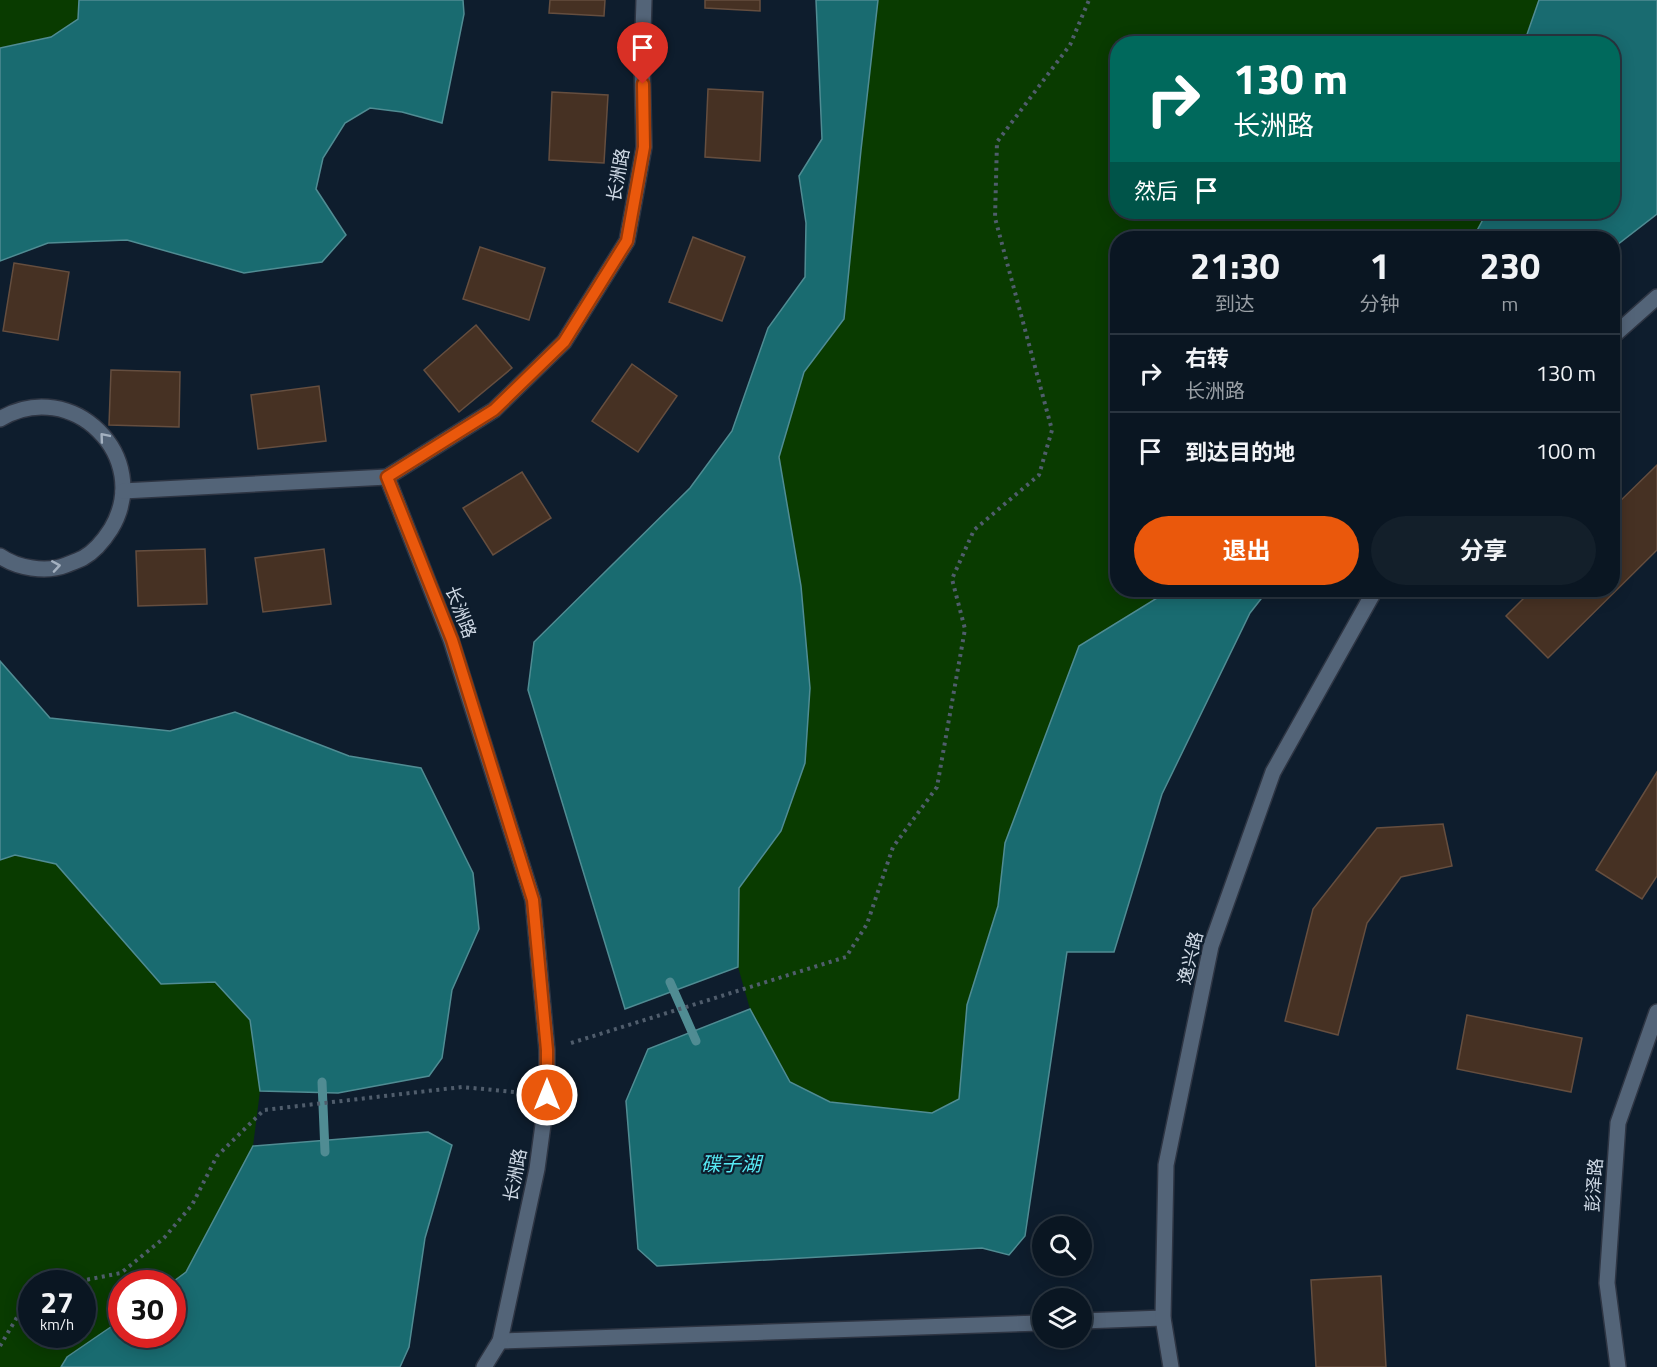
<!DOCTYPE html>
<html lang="zh">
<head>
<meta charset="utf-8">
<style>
	body { margin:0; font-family:"Titillium Web","Noto Sans SC",sans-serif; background:#131f2a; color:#f1f3f6; height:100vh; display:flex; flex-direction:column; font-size:22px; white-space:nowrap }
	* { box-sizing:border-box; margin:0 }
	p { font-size:20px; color:#999fa5 }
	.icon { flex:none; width:33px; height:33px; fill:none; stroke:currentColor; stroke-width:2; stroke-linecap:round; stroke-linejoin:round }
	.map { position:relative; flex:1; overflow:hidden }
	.panel { position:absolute; left:1110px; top:231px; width:510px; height:366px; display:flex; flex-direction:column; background:#0a1622; border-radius:24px; box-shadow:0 3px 15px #0003,0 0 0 2px #2a3540 }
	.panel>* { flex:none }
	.top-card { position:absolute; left:1110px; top:36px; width:510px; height:183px; border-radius:24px; box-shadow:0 3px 15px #0003,0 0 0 2px #2a3540; background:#00695c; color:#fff; overflow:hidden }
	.fabs { position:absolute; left:1032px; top:1216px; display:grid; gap:12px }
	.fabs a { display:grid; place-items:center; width:60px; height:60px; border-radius:50%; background:#0a1622; box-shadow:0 3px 15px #0003,0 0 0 2px #2a3540; font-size:30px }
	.speed { position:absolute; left:18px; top:1270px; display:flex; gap:12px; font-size:30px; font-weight:700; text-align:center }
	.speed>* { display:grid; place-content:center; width:78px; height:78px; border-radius:50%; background:#0a1622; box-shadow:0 3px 15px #0003,0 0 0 2px #2a3540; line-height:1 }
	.speed small { font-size:15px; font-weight:400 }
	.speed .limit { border:9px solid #d22; background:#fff; color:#111 }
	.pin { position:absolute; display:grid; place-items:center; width:51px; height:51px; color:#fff; margin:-62px -26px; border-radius:50% 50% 50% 0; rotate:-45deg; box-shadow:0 0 6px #0007 }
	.pin .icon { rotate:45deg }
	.me { position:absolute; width:66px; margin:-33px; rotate:0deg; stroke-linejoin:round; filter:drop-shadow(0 0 4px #0008) }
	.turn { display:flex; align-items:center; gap:21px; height:126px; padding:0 24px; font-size:27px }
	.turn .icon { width:78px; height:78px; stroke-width:2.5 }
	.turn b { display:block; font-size:42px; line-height:51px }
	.then { display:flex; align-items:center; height:57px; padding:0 24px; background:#0003; gap:12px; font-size:22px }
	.eta { display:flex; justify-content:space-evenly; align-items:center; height:102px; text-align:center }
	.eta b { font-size:36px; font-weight:700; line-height:42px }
	.button { display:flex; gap:12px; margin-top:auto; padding:12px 24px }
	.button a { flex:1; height:69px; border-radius:36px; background:#ea580c; color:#fff; font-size:24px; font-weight:700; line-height:69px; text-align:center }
	.button a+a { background:#131f2a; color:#f1f3f6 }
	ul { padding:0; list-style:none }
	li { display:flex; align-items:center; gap:18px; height:78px; padding:0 24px; border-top:2px solid #2a3540 }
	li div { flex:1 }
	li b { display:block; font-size:22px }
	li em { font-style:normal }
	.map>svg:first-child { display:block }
	.green { fill:#093b00; fill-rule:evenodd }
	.water { fill:#196b70; stroke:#508c93; stroke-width:1.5 }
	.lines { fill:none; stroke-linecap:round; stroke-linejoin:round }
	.stream { stroke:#508c93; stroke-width:9 }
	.building { fill:#463123; stroke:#654e3f; stroke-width:1.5 }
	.lane-casing { stroke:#2e3543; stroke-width:18 }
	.street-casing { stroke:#2e3543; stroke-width:18 }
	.path { stroke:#505d6c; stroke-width:4; stroke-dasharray:3 4.5; stroke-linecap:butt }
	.lane { stroke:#536478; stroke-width:15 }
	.street { stroke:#536478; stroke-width:15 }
	.oneway { stroke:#a4b1c0 }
	.route-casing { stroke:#983908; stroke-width:15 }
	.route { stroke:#ea580c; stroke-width:10 }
	.labels { text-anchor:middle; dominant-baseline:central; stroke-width:4.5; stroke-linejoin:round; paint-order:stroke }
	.street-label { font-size:18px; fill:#d0dae6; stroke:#0e1d2d }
	.water-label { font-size:20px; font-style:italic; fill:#57eaf4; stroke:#0e1d2d }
</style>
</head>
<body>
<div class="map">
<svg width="1657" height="1367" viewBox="0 0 1657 1367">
	<rect width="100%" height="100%" fill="#0e1d2d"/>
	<!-- green -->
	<g class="green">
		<polygon points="0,0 79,0 78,19 51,37 0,48"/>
		<polygon points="878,0 1539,0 1524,43 1118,44 1118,212 1487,212 1473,238 1118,238 1118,590 1170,590 1079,646 1005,843 998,906 967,1005 959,1099 932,1113 831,1102 790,1082 750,1009 738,967 739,888 781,831 805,763 810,688 801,586 779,457 804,372 844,319 861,150"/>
		<path d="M15 855 56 864 161 984 215 981 250 1020 260 1091 253 1146 186 1272 170 1284H122L121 1320 67 1357 61 1367H0V860ZM32 1284H82V1335H32Z"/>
	</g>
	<!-- water -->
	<g class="water">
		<polygon points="79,0 463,0 464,14 442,123 402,112 370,108 345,123 323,158 316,189 346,235 322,262 244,273 127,240 48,243 0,261 0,48 51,37 78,19"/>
		<polygon points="816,0 878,0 861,150 844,319 804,372 779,457 801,586 810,688 805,763 781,831 739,888 738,967 625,1009 528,690 534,642 690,488 732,431 768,328 805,277 806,223 799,176 822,139"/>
		<polygon points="1539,0 1657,0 1657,214 1613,248 1612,238 1473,238 1487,212 1612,212 1612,44 1524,43"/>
		<polygon points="1170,590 1268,590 1250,613 1162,794 1114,952 1067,952 1025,1236 1009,1255 982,1248 657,1266 638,1249 626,1101 648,1049 750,1009 790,1082 830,1102 932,1113 959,1099 967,1005 998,906 1005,843 1079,646"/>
		<polygon points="0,661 50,718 170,731 235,712 349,756 421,768 473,873 479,929 452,990 442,1058 429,1076 338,1093 260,1091 250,1020 215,982 161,984 56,864 15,855 0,860"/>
		<polygon points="428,1132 452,1145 425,1238 409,1347 400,1367 61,1367 67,1357 121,1320 122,1335 172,1335 172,1284 170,1284 186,1272 253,1146"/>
	</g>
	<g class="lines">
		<!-- stream -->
		<g class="stream">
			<polyline points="670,982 696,1041"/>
			<polyline points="322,1082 325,1152"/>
		</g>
	</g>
	<!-- building -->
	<g class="building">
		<polygon points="550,0 605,0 604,16 549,13"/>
		<polygon points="705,0 760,0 760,11 705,8"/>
		<polygon points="708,89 763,92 760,161 705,157"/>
		<polygon points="552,92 608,95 604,163 549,160"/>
		<polygon points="693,237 745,257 722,321 669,302"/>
		<polygon points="480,247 545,268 529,320 463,299"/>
		<polygon points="14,263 69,272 58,340 3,331"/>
		<polygon points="476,325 512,368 459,412 424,370"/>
		<polygon points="632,364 677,396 638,452 592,421"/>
		<polygon points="111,370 180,372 179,427 109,425"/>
		<polygon points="319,386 326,441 258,449 251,395"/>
		<polygon points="1657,465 1657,550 1548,658 1506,616 1532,590 1612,590 1612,509"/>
		<polygon points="522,472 551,518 493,555 463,508"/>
		<polygon points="205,549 207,604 138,606 136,551"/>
		<polygon points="324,549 331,604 263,612 255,558"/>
		<polygon points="1657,772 1657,876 1642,899 1596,870"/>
		<polygon points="1443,824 1452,866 1401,877 1367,923 1338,1035 1285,1021 1313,909 1377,828"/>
		<polygon points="1467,1015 1582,1038 1571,1092 1457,1069"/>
		<polygon points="1381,1276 1386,1367 1316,1367 1311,1280"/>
	</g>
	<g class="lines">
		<defs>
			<g id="lane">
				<path d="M0 419C72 376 154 457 111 529 104 540 94 552 83 558 77 561 71 563 66 565 46 573 17 568 0 556"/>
				<polyline points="123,491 387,477"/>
				<polyline points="1082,1321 1163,1318"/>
				<polyline points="500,1341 1042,1323"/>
			</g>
			<g id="street">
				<polyline points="1612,337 1657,297"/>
				<polyline points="484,1367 500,1341 537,1169 547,1095 547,1050 533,900 451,640 387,477 494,410 564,342 627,241 644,147 642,63 644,0"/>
				<polyline points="1171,1367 1163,1318 1166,1165 1211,946 1273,772 1375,590"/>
				<polyline points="1618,1367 1607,1283 1618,1123 1657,1012"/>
			</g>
		</defs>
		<!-- lane casing -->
		<use href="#lane" class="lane-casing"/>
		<!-- street casing -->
		<use href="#street" class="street-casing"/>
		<!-- path -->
		<g class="path">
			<polyline points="571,1043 846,957 867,924 893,847 937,787 965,629 952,579 974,530 1039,475 1052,430 995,218 997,142 1070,45 1089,0"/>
			<polyline points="65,1284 121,1273 164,1238 192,1205 217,1156 264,1110 462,1087 525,1093"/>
			<polyline points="0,1346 19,1314 32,1304"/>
		</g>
		<!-- lane -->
		<use href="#lane" class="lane"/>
		<!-- street -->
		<use href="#street" class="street"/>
	</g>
	<!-- one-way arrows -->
	<defs><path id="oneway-chevron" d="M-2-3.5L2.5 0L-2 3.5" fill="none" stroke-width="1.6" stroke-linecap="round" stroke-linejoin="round" transform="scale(1.5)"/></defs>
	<g class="oneway">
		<use href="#oneway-chevron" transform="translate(104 437) rotate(-130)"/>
		<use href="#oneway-chevron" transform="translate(56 566) rotate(-9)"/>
	</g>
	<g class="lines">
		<defs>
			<polyline id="route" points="547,1095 547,1050 533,900 452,640 387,477 494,410 564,342 627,241 644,147 643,84"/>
		</defs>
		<!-- route casing -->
		<use href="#route" class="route-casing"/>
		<!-- route -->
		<use href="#route" class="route"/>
	</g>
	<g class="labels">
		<!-- street labels -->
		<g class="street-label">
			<text transform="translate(618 175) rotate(-80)">长洲路</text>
			<text transform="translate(461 612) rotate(69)">长洲路</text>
			<text transform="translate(1190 958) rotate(-76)">逸兴路</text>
			<text transform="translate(515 1175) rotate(-79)">长洲路</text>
			<text transform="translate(1594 1185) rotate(-86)">彭泽路</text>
		</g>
		<!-- water labels -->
		<g class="water-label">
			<text x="731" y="1163">碟子湖</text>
		</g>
	</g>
</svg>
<div class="fabs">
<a><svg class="icon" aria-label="search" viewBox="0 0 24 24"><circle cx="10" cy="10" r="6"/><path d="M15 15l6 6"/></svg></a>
<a><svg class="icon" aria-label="layers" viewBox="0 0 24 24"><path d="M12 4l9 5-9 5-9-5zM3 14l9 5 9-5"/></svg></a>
</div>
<div class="speed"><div>27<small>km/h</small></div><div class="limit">30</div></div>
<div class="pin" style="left:643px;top:84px;background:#d93025"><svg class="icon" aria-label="arrive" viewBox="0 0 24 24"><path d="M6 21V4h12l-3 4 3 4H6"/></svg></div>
<svg class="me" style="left:547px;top:1095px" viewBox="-20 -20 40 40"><circle r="17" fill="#ea580c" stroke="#fff" stroke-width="3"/><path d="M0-11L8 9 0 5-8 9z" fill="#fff"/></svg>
<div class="top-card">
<div class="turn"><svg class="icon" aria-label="right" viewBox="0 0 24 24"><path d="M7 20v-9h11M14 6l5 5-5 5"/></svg><div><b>130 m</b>长洲路</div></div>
<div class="then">然后<svg class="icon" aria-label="arrive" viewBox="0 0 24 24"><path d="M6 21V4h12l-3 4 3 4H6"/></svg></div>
</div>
<section class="panel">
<div class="eta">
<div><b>21:30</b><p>到达</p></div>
<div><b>1</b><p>分钟</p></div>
<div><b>230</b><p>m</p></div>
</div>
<ul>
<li><svg class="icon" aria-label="right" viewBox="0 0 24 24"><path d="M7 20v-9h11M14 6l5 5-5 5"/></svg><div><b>右转</b><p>长洲路</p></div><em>130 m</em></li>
<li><svg class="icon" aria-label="arrive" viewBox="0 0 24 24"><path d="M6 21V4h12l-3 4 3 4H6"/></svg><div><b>到达目的地</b></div><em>100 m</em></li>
</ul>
<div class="button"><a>退出</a><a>分享</a></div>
</section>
</div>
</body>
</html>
